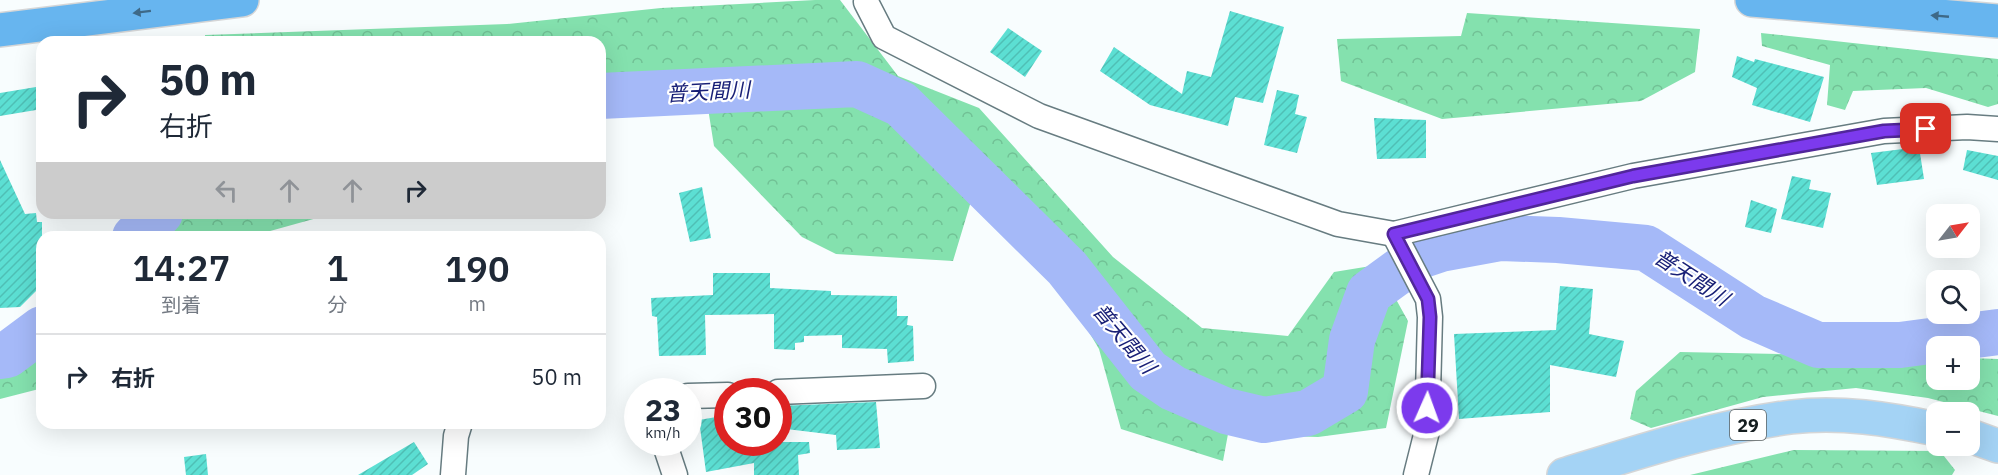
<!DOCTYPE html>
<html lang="ja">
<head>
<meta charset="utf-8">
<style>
	body { margin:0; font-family:"IBM Plex Sans","Noto Sans JP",sans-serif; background:#f2f2f3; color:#1f2937; height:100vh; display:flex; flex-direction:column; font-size:22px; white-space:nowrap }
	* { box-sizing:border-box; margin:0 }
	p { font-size:20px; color:#747a83 }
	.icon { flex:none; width:33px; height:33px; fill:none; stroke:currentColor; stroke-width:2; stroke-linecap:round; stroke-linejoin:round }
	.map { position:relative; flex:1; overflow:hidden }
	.details { position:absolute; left:36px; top:231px; width:570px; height:198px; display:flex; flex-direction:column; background:#fff; border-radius:18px; box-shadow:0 6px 24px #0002 }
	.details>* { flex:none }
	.hud { position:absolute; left:36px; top:36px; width:570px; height:183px; border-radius:18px; box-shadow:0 6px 24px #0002; background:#fff; color:#1f2937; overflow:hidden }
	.needle { width:39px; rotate:59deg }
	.buttons { position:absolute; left:1926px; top:204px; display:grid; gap:12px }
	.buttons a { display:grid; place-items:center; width:54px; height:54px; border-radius:12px; background:#fff; box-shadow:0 6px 24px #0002; font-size:30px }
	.speed { position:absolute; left:624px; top:378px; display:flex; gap:12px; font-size:30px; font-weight:700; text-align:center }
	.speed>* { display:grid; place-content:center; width:78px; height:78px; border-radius:50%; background:#fff; box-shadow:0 6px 24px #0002; line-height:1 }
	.speed small { font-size:15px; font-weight:400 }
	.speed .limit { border:9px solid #d22; background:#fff; color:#111 }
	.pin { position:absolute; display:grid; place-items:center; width:51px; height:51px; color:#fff; margin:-26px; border-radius:12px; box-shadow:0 3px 9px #0006 }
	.me { position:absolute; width:66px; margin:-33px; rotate:2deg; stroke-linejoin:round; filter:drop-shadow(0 0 4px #0008) }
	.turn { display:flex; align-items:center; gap:21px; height:126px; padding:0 24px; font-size:27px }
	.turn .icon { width:78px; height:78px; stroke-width:2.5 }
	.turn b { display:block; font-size:42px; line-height:51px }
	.lanes { display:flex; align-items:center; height:57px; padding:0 24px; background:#0003; justify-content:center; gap:30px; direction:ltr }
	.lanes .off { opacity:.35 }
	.eta { display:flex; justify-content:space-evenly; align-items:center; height:102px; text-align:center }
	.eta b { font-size:36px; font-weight:600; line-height:42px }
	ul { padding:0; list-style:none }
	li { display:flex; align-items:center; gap:18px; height:84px; padding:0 24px; border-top:2px solid #e0e1e3 }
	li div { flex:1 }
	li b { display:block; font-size:22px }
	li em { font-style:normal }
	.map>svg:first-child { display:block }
	.forest { fill:url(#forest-crowns) }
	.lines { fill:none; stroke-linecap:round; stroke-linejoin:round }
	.river { stroke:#a5b9f8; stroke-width:46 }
	.building { fill:url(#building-hatch) }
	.minor-casing { stroke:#677c81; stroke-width:27 }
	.primary-casing { stroke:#d5d6d7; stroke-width:36 }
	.motorway-casing { stroke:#d5d6d7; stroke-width:36 }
	.minor { stroke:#fff; stroke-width:24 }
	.primary { stroke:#a4d3f5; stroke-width:33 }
	.motorway { stroke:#67b5ef; stroke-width:33 }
	.oneway { fill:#3e6987 }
	.route-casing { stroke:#51269a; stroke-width:15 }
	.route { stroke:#7c3aed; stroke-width:10 }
	.labels { text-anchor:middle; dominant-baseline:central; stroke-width:4.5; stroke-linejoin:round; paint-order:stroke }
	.shield { fill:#fff; stroke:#5a6162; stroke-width:1.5 }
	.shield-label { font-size:18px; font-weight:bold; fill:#141d1f }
	.water-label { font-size:21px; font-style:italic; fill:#192077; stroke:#fff }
</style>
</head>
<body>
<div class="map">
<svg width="1998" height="475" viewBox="0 0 1998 475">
	<defs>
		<pattern id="forest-crowns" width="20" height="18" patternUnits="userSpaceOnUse" patternTransform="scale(1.5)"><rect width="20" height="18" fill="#84e1ae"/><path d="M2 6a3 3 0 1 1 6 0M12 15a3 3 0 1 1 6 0" fill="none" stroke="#71c195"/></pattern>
		<pattern id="building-hatch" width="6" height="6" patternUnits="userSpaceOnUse" patternTransform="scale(1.5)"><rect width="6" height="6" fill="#5cdfd3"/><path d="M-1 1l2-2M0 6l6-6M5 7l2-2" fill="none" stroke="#4fbfb5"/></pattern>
	</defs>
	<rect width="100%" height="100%" fill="#f8fdfe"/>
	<!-- forest -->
	<g class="forest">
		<polygon points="815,0 840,0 898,76 979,108 1113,257 1202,328 1288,336 1334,272 1377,265 1408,321 1386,428 1318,437 1228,434 1223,461 1121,429 1099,349 1007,193 972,198 953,261 836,254 802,237 714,146 707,102 600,105 600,42 205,42 205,35 507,24 661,8"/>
		<polygon points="1467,13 1700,29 1695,72 1641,101 1442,119 1341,81 1337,39 1461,36"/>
		<polygon points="1761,33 1998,59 1998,104 1988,107 1926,88 1853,91 1845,110 1827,105 1830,65 1762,46"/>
		<polygon points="162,213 335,213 249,237 134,237"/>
		<polygon points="42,318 42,386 39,389 0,399 0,348 10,346"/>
		<polygon points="1680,352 1936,357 1936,380 1970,380 1970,358 1998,359 1998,416 1928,398 1856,388 1763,397 1651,428 1630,419 1636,391"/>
		<polygon points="1794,450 1940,451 1955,470 1952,475 1690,475"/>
	</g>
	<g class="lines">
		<!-- river -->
		<g class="river">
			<polyline points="600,96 857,84 901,104 1067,268 1148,371 1173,388 1226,411 1264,420 1308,413 1345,391 1352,340 1369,293 1420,256 1441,249 1501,238 1558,240 1646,248 1753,317 1818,345 1900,345 1998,332"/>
			<polyline points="135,237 160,213"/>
			<polyline points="0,356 7,355 42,329"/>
		</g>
	</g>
	<!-- building -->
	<g class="building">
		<polygon points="1230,11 1284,27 1263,103 1235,97 1228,126 1150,105 1100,71 1114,47 1182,94 1187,71 1211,77"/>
		<polygon points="1008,28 1042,51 1025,77 990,52"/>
		<polygon points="1737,56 1754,62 1755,59 1824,77 1810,122 1752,105 1757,88 1732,77"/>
		<polygon points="42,86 42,109 0,116 0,93"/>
		<polygon points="1277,90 1299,95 1295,114 1307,117 1297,153 1264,145"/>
		<polygon points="1374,118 1426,120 1426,158 1377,159"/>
		<polygon points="1919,147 1924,179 1877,185 1871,153"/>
		<polygon points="1967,150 1998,156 1998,180 1963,170"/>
		<polygon points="0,160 25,214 36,213 37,222 42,222 42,285 20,307 0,308"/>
		<polygon points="1792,176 1811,180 1809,189 1831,193 1823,228 1781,219"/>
		<polygon points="702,187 711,238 690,242 679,193"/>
		<polygon points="1751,200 1777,209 1771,233 1745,227"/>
		<polygon points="713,273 770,273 770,288 831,291 831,295 897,296 897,316 908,316 907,325 913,326 914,361 888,363 887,349 842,348 842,335 804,336 804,342 795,343 795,350 774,349 774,314 705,315 706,355 659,356 657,317 652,316 651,298 713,295"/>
		<polygon points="1560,286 1593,289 1589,334 1624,341 1616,377 1550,365 1550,412 1459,419 1454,334 1556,330"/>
		<polygon points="876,402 880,448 837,450 836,435 778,428 778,406"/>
		<polygon points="728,415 728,442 809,442 810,453 798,455 799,475 754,475 754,463 706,472 699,420"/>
		<polygon points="414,442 428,464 412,475 358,475"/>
		<polygon points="206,454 208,475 186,475 184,457"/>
	</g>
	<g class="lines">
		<defs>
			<g id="minor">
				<polyline points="866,2 884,37 1039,116 1338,224 1394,234 1633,176 1884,131 1967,127 1998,129"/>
				<polyline points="1394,234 1428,299 1430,317 1427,431 1416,475"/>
				<polyline points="778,392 923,386"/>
				<polyline points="688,396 728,395"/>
				<polyline points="664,442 675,475"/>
				<polyline points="453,475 456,436 460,423"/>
			</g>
			<g id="primary">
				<polyline points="1970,436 1998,446"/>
				<path d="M1564 475C1638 452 1714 427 1791 417 1840 411 1889 419 1936 429"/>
			</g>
			<g id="motorway">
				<polyline points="1752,0 1998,21"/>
				<polyline points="0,30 242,0"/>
			</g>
		</defs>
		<!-- minor casing -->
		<use href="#minor" class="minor-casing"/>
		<!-- primary casing -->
		<use href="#primary" class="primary-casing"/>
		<!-- motorway casing -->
		<use href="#motorway" class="motorway-casing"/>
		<!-- minor -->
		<use href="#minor" class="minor"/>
		<!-- primary -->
		<use href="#primary" class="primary"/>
		<!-- motorway -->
		<use href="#motorway" class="motorway"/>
	</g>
	<!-- one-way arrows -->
	<defs><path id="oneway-solid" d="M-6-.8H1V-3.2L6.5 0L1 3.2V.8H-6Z" transform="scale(1.5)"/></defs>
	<g class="oneway">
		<use href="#oneway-solid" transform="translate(142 12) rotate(173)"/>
		<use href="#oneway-solid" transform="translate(1940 16) rotate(-175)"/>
	</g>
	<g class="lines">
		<defs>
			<polyline id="route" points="1427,408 1430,317 1428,299 1394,234 1633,176 1884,131 1926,129"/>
		</defs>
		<!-- route casing -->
		<use href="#route" class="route-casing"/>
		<!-- route -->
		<use href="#route" class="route"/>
	</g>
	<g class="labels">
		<!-- shield labels -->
		<rect class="shield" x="1730" y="410" width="36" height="30" rx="4.5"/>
		<g class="shield-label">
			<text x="1748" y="425">29</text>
		</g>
		<!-- water labels -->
		<g class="water-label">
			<text transform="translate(708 91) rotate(-3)">普天間川</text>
			<text transform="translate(1692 277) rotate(33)">普天間川</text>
			<text transform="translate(1125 338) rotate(50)">普天間川</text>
		</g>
	</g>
</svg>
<div class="buttons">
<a><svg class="needle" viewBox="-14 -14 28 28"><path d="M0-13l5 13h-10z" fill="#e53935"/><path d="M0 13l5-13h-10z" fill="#747a83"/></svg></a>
<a><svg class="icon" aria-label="search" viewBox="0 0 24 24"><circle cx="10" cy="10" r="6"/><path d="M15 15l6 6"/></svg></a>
<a>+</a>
<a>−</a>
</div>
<div class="speed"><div>23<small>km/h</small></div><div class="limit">30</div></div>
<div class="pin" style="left:1926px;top:129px;background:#d93025"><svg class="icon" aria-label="arrive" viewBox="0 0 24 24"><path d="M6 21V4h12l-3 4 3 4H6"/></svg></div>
<svg class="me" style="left:1427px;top:408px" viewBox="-20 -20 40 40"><circle r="17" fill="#7c3aed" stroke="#fff" stroke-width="3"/><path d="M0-11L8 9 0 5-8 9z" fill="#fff"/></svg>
<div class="hud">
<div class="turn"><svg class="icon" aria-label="right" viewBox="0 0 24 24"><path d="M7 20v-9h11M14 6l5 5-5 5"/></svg><div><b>50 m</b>右折</div></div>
<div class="lanes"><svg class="icon off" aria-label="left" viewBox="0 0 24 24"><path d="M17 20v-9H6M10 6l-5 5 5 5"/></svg><svg class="icon off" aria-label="ahead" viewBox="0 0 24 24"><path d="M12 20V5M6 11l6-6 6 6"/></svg><svg class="icon off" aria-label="ahead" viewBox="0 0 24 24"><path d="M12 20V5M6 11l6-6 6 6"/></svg><svg class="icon" aria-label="right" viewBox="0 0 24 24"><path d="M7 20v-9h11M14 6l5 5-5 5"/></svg></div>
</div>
<section class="details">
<div class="eta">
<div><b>14:27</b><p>到着</p></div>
<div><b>1</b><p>分</p></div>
<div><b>190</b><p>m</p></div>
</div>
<ul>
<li><svg class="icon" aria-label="right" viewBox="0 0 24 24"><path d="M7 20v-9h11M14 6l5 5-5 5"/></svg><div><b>右折</b></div><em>50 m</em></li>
</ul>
</section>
</div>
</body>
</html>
